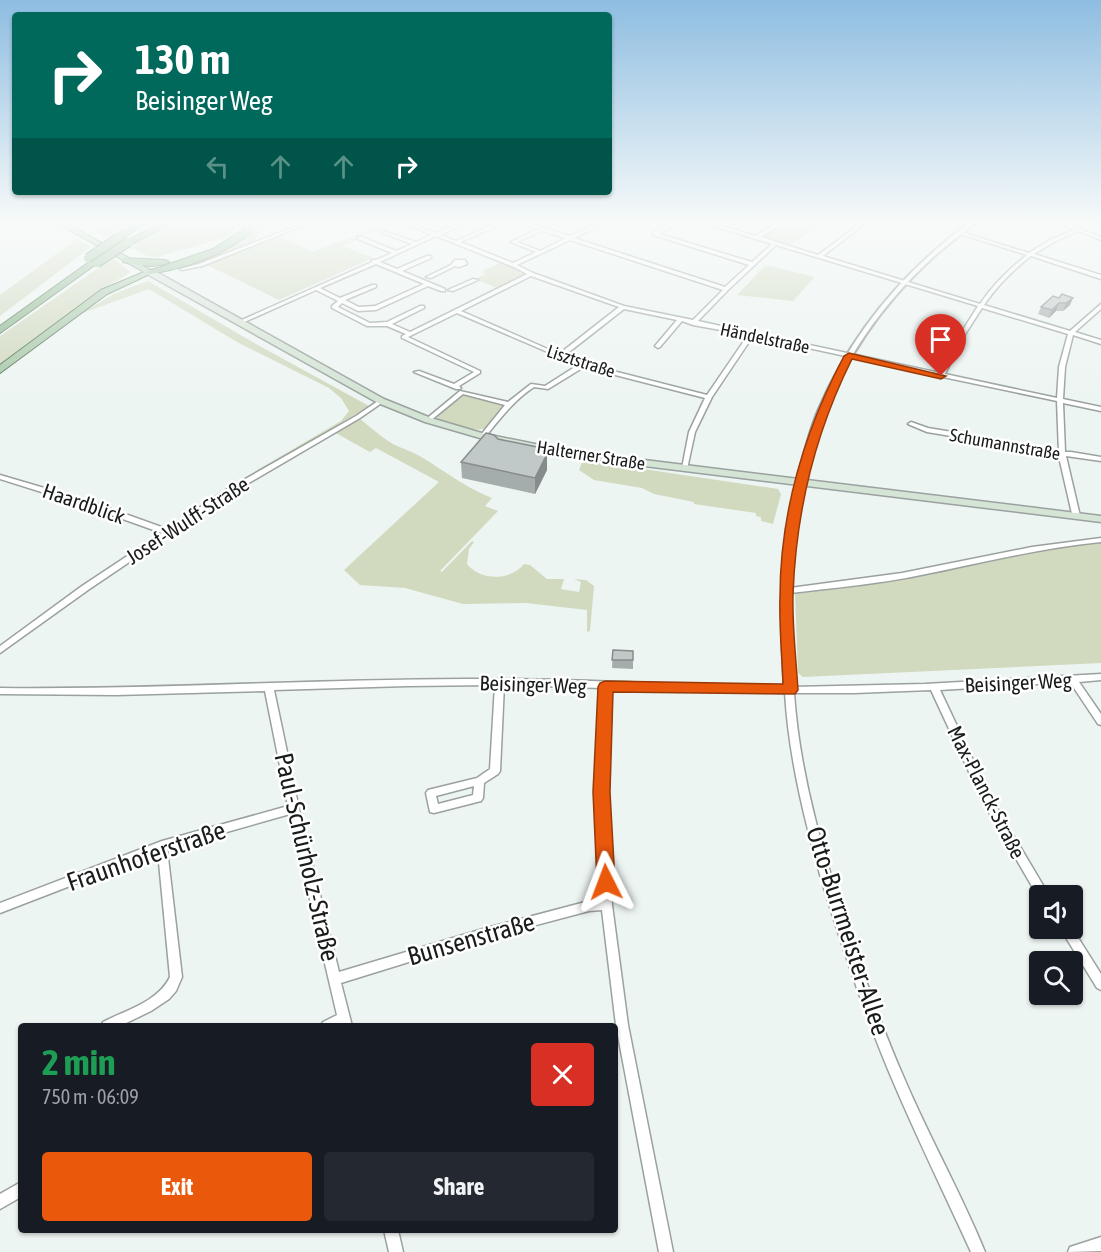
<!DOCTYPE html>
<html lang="en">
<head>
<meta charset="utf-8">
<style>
	body { margin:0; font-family:"Asap Condensed",sans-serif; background:#242831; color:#f1f3f6; height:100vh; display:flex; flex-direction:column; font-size:22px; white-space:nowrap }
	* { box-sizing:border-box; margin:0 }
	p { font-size:20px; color:#9ea1a6 }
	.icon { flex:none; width:33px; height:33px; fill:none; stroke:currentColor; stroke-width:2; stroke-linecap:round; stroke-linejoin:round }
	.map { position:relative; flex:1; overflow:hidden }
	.details { position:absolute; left:18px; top:1023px; width:600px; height:210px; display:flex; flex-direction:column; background:#171b24; border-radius:6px; box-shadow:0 2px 4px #0004 }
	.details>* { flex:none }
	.top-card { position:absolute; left:12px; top:12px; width:600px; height:183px; border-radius:6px; box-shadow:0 2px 4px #0004; background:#00695c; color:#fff; overflow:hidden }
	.tools { position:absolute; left:1029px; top:885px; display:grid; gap:12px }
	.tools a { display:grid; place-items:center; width:54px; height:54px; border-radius:6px; background:#171b24; box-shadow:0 2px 4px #0004; font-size:30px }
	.pin { position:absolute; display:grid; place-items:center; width:51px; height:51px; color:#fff; margin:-62px -26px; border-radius:50% 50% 50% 0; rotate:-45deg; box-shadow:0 0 6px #0007 }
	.pin .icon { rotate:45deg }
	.me { position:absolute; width:66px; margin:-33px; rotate:357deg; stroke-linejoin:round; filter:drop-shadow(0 0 4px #0008) }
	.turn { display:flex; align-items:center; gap:21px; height:126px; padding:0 24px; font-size:27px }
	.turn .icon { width:78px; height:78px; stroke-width:2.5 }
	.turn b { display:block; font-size:42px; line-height:51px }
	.lanes { display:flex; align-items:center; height:57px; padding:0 24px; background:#0003; justify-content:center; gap:30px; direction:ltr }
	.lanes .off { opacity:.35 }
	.round { display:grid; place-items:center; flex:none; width:63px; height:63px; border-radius:6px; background:#242831 }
	.headline { display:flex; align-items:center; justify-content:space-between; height:102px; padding:0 24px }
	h1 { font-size:36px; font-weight:700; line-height:45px; color:#1e9e55 }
	.cta { display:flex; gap:12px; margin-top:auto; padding:12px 24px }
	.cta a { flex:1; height:69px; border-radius:6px; background:#ea580c; color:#fff; font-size:24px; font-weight:700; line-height:69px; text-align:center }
	.cta a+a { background:#242831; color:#f1f3f6 }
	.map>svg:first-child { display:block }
	.green { fill:#d1d9bf }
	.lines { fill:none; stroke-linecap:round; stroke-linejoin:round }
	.minor-casing { stroke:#9aa19e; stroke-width:3 }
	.tertiary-casing { stroke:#9aa19e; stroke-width:4 }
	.secondary-casing { stroke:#9aa19e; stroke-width:3 }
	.primary-casing { stroke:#517454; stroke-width:2 }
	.trunk-casing { stroke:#517454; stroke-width:2 }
	.minor { fill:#fff; fill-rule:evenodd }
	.tertiary { fill:#fff; fill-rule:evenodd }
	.secondary { fill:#d4e4d5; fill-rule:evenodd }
	.primary { fill:#a9c8aa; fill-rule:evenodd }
	.trunk { fill:#8cb68e; fill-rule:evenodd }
	.trunk-bridge-casing { stroke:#517454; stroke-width:10; stroke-linecap:butt }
	.trunk-bridge { stroke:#8cb68e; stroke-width:8 }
	.wall { fill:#a5acac }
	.shaded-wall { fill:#868c8c }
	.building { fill:#c0c8c8; stroke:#868c8c; stroke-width:1.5 }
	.route { fill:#ea580c; stroke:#983908; stroke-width:1.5 }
	.labels { text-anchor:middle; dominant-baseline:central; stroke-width:5; stroke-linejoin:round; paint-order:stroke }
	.far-street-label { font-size:18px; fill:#191c1b; stroke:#fff }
	.street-label { font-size:21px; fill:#191c1b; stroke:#fff }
	.near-street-label { font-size:26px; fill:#191c1b; stroke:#fff }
</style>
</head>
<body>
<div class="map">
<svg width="1101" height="1252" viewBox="0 0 1101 1252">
	<rect width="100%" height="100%" fill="#edf5f2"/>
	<!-- green -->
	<g class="green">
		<polygon points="84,222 133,222 106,238"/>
		<polygon points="178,222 227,222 234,228 232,233 224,238 157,257 148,256 131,248 158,229"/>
		<polygon points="249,222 265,222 254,242 257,243 277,236 313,252 384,224 379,222 401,222 361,237 343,246 373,258 279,300 205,264 211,261 198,261 249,234 251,227"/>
		<polygon points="782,222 824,222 788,247 758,237"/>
		<polygon points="77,239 91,247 0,316 0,295"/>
		<polygon points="113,258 131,272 101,290 0,365 0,336"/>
		<polygon points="499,263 526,273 497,288 475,279 486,274 481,272"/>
		<polygon points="770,266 811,276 814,278 793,301 737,295 764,267"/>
		<polygon points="148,281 256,344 369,406 174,525 169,526 232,485 341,421 349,411 341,398 329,388 237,342 149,289 80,314 116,293"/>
		<path d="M463 395 502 405 504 407 486 428C472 433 451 425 438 420L437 414Z"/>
		<path d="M359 418C370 427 381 437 393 444 403 449 414 452 423 458 447 473 467 488 492 498L485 506 498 511 440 571 442 572 472 541 474 542 469 549 467 564C480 581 511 581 524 564L530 565 547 579H571H564L561 589 579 592 581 582 574 579 586 580 594 586 590 631 587 632V610L526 603 463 604 405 588 360 585 344 570 439 482 376 448 370 452 334 432Z"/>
		<polygon points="583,460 778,489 781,494 773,524 761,521 761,517 756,516 756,513 694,504 694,502 654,494 642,488 594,480 579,470"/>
		<polygon points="1101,541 1101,663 803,677 798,673 795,593 876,583 1020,552"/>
	</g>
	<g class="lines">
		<defs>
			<g id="minor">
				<polygon points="307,222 312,222 202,266 182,270 180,269 199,264"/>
				<path d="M402 222H407L436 233 462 222H467V223L440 235 456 241 489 226H493V228L460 242 513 263 536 252 511 242 538 229 521 223V222H526L570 236 601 222H606V223L574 238 725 287 749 265 653 235V233L675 222H680L659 234 752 262 772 244 703 223V222H709L756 236 774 224H778V226L761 237 818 255 863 222H867L823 256 980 304C993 285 1009 269 1027 255L957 233V231L1029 253 1050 240 1074 230 1057 222H1062L1101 237V240L1078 231 1054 242 1034 254 1101 275V279L1031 256C1013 270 997 286 984 305L1070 331 1101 304V309L1075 332 1101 340V344L1073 335 1065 367 1063 399 1101 407V411L1063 403 1065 452H1071L1101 457V461L1066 456 1080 516 1079 518H1073L1059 457H1053L1015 451 993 443 927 432 908 424 911 422 928 428 994 439 1016 447 1059 453 1057 401 943 377 941 378 938 376 753 336 712 397 695 432 687 469H683L682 468 689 432 705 398 584 367 548 389 534 387C514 400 500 419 485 437L483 438 480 436 505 405 463 394 430 421H426L425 420 460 391 508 402 531 384 545 386 578 365 457 313 408 337 480 371V373L459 386 461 388 460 389H456L414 372 419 371 454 384 474 372 402 338V336L406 334 387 326H367L332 308V306L338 301 316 290 240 324 235 323 372 262V260H376L392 253 358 239V237H362L396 251 412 244 380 232V230L416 242 432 235ZM542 231 566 238 540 251 517 242ZM436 236 516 268 527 274 410 332 392 324 424 308V306H420L387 322 370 323 338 307 342 303 358 311 376 310 428 286 441 291H445V289L402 271 431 258V256H427L397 269 380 262ZM570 240 723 290 693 320 624 306 533 273 517 265ZM776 245 978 306 959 336 940 373 698 321 728 290ZM376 264 424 284 375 306 359 307 345 300 376 287V285H372L340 298 320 288ZM531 276 619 307 559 354 461 311ZM982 308 1068 334 1059 367 1057 398 945 374 964 336ZM624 309 677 320 655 346 658 348 660 347 682 321 693 325 748 335 707 395 578 362 564 356Z"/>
				<polygon points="455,260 465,260 467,264 459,267 455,266 431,278 426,277 451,265"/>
				<polygon points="473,279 478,280 453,291 448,290"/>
				<polygon points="381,399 384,401 383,402 360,418 230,494 88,590 0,653 0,646 82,586 162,533 86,506 0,479 0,475 92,502 167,529 226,490 356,416"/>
				<path d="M800 481 803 483 793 553 790 588 902 573 1032 547 1101 538V542C1040 548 981 563 921 575 878 584 834 588 790 593L791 647 793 687 925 684 1101 674V680L1079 682 1101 714V725L1098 724 1070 682 940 690 990 796 1047 892 1048 896H1040V900L983 802 931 690 854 693H794C800 780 826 864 854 946 869 990 885 1035 904 1078 929 1137 961 1193 985 1252H971C946 1197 919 1142 895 1086 867 1021 844 953 823 885 805 822 789 759 785 693L609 688 607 792 612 905 628 1025 673 1252H659L616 1025 602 910 589 911 483 939 341 983 352 1026H321L323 1022 337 1015 290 814 167 849 182 977 176 991 169 999 151 1011 120 1026H101L103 1022C126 1010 158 1002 170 977L158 852 0 913V903L162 841 288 806 265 691 116 695 0 694V688C156 690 311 679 467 679 573 678 678 686 784 687 782 651 780 615 783 580 785 547 791 515 797 483ZM495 685 490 769 477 778 428 790 426 793 430 812 434 813 481 801 483 798 484 783 498 774 500 771 504 685 601 688 597 792 601 900 589 901 483 929 339 972 299 809 274 690 407 686ZM474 786 473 795 438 804 436 796Z"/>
				<polygon points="1060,928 1072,928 1101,974 1101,990 1097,988"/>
				<polygon points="21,1182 21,1197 0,1209 0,1194"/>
				<polygon points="384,1230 398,1230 403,1252 389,1252"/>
				<polygon points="1101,1237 1101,1251 1068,1252 1070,1247"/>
			</g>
			<path id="tertiary" d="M970 222H976C960 236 942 248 927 263 882 305 844 359 823 417 816 439 811 461 804 483L800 486 797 485 796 483C803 458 809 432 819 409 852 332 904 271 970 222Z"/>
			<polygon id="secondary" points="147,270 153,270 384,399 431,418 485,434 545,446 628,458 1101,516 1101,522 628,464 545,452 480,438 425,422 378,403 147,274"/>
			<polygon id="primary" points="55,222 64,222 154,272 107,294 0,373 0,365 101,290 144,272"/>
			<g id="trunk">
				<polygon points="60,222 66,222 69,225 62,227"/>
				<polygon points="138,222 147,222 122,239 116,239 116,235"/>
				<polygon points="163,222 172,222 132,244 125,242"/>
				<path d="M244 222H250L251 232C223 256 186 268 150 274L146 272 213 249 244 229Z"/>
				<path d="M123 258 165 260 169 262C157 269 137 265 123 262Z"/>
				<polygon points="92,260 99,262 0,333 0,326"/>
			</g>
		</defs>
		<!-- minor casing -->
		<use href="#minor" class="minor-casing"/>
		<!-- tertiary casing -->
		<use href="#tertiary" class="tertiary-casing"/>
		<!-- secondary casing -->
		<use href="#secondary" class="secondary-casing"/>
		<!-- primary casing -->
		<use href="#primary" class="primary-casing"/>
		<!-- trunk casing -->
		<use href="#trunk" class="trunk-casing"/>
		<!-- minor -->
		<use href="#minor" class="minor"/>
		<!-- tertiary -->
		<use href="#tertiary" class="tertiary"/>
		<!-- secondary -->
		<use href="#secondary" class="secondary"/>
		<!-- primary -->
		<use href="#primary" class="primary"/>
		<!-- trunk -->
		<use href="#trunk" class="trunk"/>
		<defs>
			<g id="trunk-bridge">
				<polyline points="88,258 119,237"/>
				<polyline points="97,263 129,242"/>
			</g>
		</defs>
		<!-- trunk-bridge casing -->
		<use href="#trunk-bridge" class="trunk-bridge-casing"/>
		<!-- trunk-bridge -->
		<use href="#trunk-bridge" class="trunk-bridge"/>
	</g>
	<!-- wall -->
	<g class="wall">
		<polygon points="1053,296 1070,305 1063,311 1056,311 1049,318 1038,314 1041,307"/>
		<polygon points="498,439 547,454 547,470 535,494 462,478 461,462"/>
		<polygon points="613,650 633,660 633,669 612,668"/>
	</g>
	<!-- shaded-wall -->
	<g class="shaded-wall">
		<polygon points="1073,298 1070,305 1063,311 1066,303"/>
		<polygon points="1059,303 1056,311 1049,318 1052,310"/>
		<polygon points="547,454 547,470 535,494 535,478"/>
	</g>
	<!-- building -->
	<g class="building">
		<polygon points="1062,294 1073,298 1066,303 1059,303 1052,310 1041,307 1053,296 1059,298"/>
		<polygon points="486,433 494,435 498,439 542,448 547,454 535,478 461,462"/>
		<polygon points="613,650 633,651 633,660 612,660"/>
	</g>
	<!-- sky -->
	<linearGradient id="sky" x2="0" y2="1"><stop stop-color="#8ebde1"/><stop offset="0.56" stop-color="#f7faf9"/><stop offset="1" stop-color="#f7faf9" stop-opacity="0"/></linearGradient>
	<rect width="1101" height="397" fill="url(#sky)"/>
	<!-- route -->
	<path class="route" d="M849 353 946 376 941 379 852 359C815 433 796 511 793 594 792 625 796 658 798 690L795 694 613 692 610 792 615 882 612 888 606 891 600 888 597 882 593 792 598 687 600 683 605 681 783 684C782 655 779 626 780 597 780 513 805 430 844 356Z"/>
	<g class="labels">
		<!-- far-street labels -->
		<g class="far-street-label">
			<text transform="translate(765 338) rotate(12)">Händelstraße</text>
			<text transform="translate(581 361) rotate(18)">Lisztstraße</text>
			<text transform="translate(1005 444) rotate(10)">Schumannstraße</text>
			<text transform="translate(591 455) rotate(9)">Halterner Straße</text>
		</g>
		<!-- street labels -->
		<g class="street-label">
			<text transform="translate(84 503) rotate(19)">Haardblick</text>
			<text transform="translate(187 520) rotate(-33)">Josef-Wulff-Straße</text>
			<text transform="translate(1018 682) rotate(-3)">Beisinger Weg</text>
			<text transform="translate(533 684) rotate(2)">Beisinger Weg</text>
			<text transform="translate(987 792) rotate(63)">Max-Planck-Straße</text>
		</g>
		<!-- near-street labels -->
		<g class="near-street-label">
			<text transform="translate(146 856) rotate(-19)">Fraunhoferstraße</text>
			<text transform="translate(307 857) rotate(77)">Paul-Schürholz-Straße</text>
			<text transform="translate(848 931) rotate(72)">Otto-Burrmeister-Allee</text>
			<text transform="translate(471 939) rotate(-16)">Bunsenstraße</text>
		</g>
	</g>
</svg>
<div class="tools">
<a><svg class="icon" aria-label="sound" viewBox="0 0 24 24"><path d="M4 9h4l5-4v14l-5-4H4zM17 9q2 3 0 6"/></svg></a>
<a><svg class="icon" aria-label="search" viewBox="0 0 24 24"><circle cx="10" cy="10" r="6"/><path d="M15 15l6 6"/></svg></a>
</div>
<div class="pin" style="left:941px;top:376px;background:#d93025"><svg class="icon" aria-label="arrive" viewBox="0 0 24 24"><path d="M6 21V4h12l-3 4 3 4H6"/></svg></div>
<svg class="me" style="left:606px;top:882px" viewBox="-20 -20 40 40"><path d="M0-17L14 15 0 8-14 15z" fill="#ea580c" stroke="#fff" stroke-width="4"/></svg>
<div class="top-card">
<div class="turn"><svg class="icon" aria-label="right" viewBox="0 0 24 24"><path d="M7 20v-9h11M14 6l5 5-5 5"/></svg><div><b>130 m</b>Beisinger Weg</div></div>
<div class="lanes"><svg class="icon off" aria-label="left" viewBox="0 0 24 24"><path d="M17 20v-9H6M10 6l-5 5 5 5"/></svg><svg class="icon off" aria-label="ahead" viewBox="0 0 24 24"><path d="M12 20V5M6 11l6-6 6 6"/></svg><svg class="icon off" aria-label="ahead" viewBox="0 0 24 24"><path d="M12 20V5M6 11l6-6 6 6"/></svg><svg class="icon" aria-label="right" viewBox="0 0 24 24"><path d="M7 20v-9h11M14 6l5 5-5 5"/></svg></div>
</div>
<section class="details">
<div class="headline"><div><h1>2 min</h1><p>750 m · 06:09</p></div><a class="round" style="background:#d93025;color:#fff"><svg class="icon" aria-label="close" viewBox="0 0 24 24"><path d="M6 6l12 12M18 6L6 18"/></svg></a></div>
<div class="cta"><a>Exit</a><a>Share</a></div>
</section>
</div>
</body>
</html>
